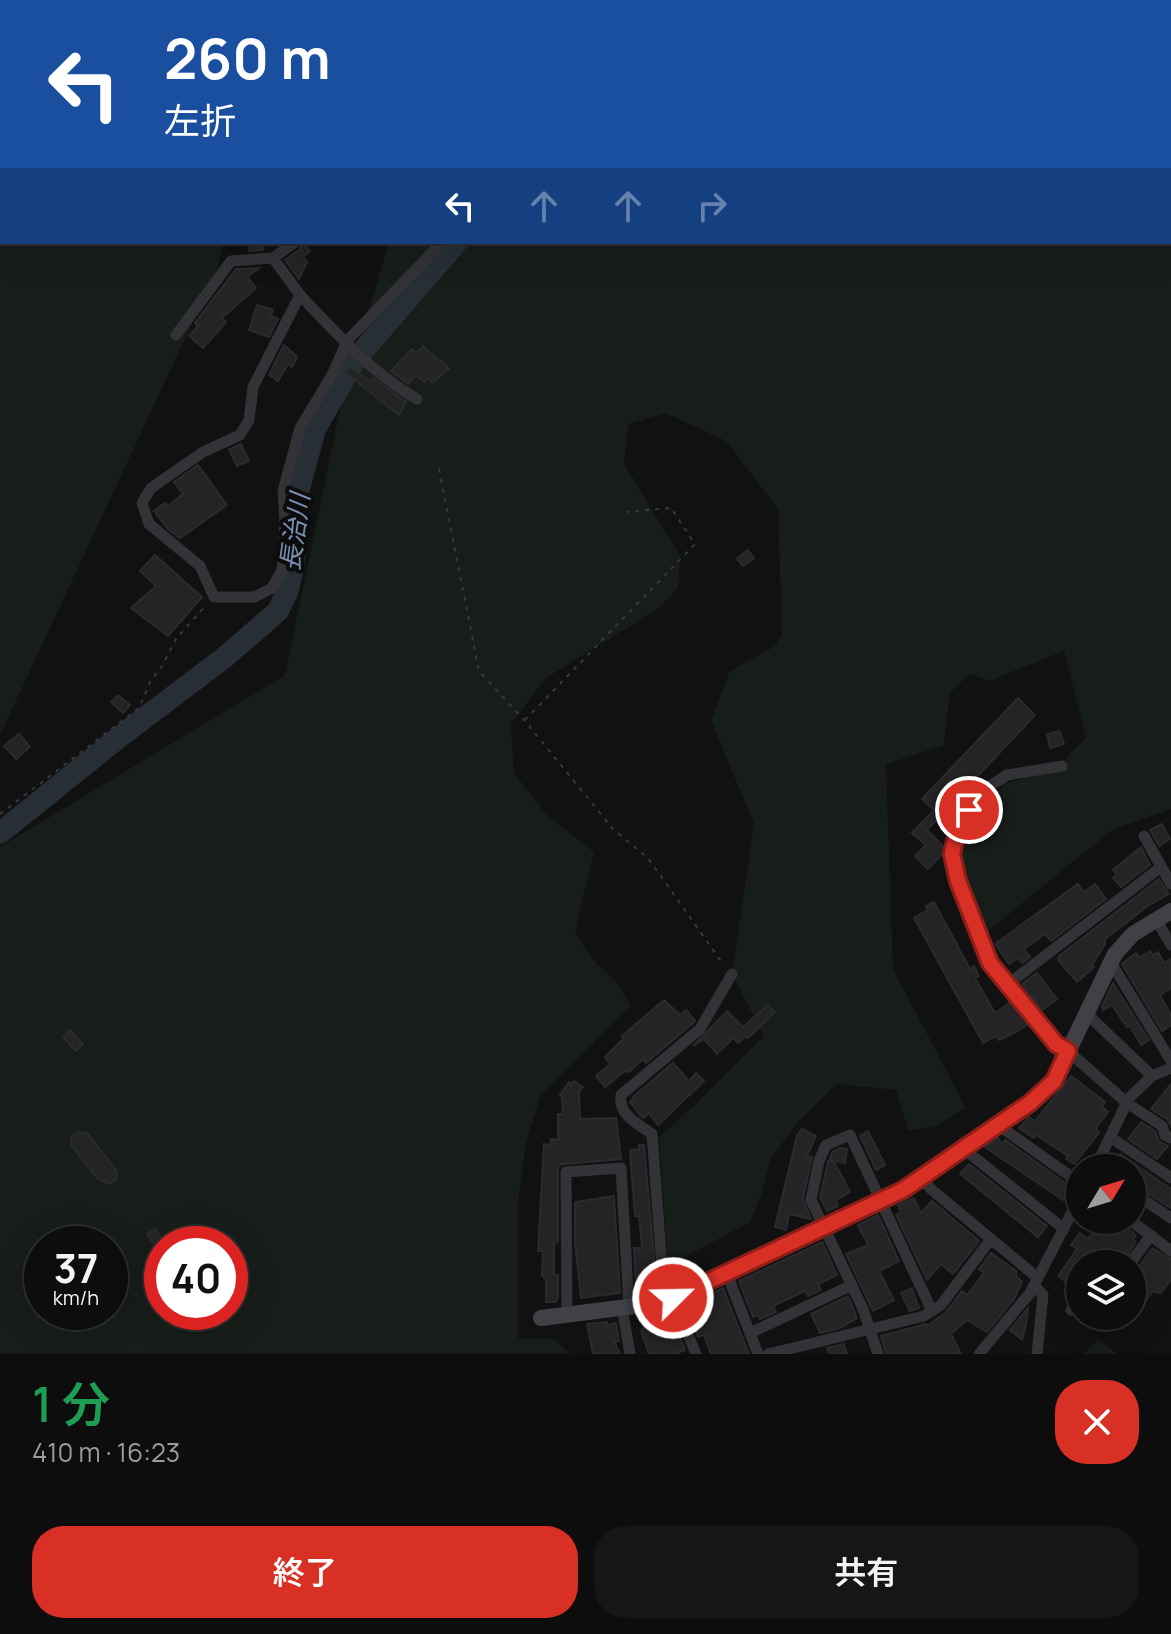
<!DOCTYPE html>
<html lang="ja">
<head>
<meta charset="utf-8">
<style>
	body { margin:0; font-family:Manrope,"Noto Sans JP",sans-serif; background:#161617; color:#f1f3f6; height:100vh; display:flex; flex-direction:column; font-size:30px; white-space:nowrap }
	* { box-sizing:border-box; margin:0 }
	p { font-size:26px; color:#9a9c9e }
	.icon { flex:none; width:44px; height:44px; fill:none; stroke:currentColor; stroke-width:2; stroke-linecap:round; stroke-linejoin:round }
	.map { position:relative; height:1354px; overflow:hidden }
	.sheet { display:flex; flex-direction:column; background:#0d0d0e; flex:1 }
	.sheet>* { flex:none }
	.banner { position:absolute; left:0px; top:0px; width:1172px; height:244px; box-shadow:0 8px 32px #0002,0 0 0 2px #2d2d2e; background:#1a4fa0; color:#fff; overflow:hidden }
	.needle { width:52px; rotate:52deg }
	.tools { position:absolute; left:1066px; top:1154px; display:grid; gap:16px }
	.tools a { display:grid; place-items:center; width:80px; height:80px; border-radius:50%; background:#0d0d0e; box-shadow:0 8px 32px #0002,0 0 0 2px #2d2d2e; font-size:40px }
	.speed { position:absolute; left:24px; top:1226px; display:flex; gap:16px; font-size:40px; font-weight:700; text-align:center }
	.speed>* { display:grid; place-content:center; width:104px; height:104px; border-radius:50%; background:#0d0d0e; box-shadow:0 8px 32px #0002,0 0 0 2px #2d2d2e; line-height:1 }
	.speed small { font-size:20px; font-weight:400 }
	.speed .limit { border:12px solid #d22; background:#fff; color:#111 }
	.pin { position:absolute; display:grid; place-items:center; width:68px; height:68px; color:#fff; margin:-34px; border:4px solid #fff; border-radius:50%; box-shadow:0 2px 8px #0007 }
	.me { position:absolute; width:88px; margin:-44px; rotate:67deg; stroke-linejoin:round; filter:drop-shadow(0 0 6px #0008) }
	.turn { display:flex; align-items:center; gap:28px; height:168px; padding:0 32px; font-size:36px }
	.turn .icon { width:104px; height:104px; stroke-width:2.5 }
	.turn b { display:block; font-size:56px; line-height:68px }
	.lanes { display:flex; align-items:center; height:76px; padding:0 32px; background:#0003; justify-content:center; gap:40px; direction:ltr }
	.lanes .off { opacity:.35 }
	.round { display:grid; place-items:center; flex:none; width:84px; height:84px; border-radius:32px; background:#161617 }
	.headline { display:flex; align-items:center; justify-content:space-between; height:136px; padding:0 32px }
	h1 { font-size:48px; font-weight:600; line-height:60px; color:#1e9e55 }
	.button { display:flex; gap:16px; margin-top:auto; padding:16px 32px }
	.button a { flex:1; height:92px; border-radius:32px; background:#d93025; color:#fff; font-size:32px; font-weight:600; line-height:92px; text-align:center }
	.button a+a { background:#161617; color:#f1f3f6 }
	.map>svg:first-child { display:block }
	.green { fill:#171d19; fill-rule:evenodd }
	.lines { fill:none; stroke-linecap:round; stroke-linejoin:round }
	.river { stroke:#272e36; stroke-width:22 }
	.building { fill:#242426; stroke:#2b2b2e; stroke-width:2 }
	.path { stroke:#38393e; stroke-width:2; stroke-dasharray:4 6; stroke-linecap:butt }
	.street { stroke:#323237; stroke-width:11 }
	.secondary { stroke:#404147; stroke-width:16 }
	.route-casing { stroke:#8d1f18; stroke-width:20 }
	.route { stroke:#d93025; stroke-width:14 }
	.labels { text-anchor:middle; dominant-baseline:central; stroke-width:8; stroke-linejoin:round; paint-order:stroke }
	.water-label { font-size:26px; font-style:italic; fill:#788faf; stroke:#0c0c0d }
</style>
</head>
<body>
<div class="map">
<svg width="1171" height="1354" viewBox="0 0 1171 1354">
	<rect width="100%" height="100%" fill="#111112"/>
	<!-- green -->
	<g class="green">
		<polygon points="0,0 347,0 2,2 2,242 223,242 218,268 0,735"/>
		<path d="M531 0H1171V809L1113 829 988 931 968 890 959 864 963 839 979 809 1004 784 1062 766 1073 750 1086 738 1064 651 989 681 969 674 950 693 944 745 886 764 893 969 966 1108 934 1127 908 1130 896 1090 837 1084 796 1124 770 1160 761 1195 750 1222 668 1266 659 1137 696 1104 764 1036 732 974 754 824 711 720 730 671 775 646 782 634 778 509 726 441 665 413 629 424 624 463 680 556 678 588 659 608 546 678 511 724 514 773 546 814 594 852 575 931 593 960 617 983 631 1006 541 1095 526 1142 518 1201V1338L554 1339 570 1354H0V847L285 675 339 414 389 242H1170V2H531ZM42 1244H110V1312H42ZM162 1244H230V1312H162Z"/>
		<polygon points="1098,1339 1117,1354 1084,1354"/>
	</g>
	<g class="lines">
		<!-- river -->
		<g class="river">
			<polyline points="526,2 526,0"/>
			<polyline points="0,833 118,738 225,657 278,611 288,590 294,563 297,496 315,429 355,360 457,242"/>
		</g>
	</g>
	<!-- building -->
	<g class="building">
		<polygon points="251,242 264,242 263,250 249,251"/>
		<polygon points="303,243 310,251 303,257 307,262 299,279 285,260 300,249"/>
		<polygon points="259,268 247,277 256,288 222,318 226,322 203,348 189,336 198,326 195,323 236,269"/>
		<polygon points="257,305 273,310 271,316 278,319 269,337 249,330"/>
		<polygon points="284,345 297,357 292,367 288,364 278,381 269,375"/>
		<polygon points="423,346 440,362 441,360 449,369 432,383 428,378 424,382 416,375 408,384 391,371 412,349 416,353"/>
		<polygon points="350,368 371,381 373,378 406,402 399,415 346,373"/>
		<polygon points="241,444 249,461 237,466 229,450"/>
		<polygon points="198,465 227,505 180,538 168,529 154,511 165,503 168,506 183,494 174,482"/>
		<polygon points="748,550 754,558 743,566 737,559"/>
		<polygon points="155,555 202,597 168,636 131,608 156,586 140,571"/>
		<polygon points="118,695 130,705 123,713 111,702"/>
		<polygon points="1018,698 1035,715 927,830 945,848 944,852 928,869 915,856 926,845 912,833 934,810 922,799"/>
		<polygon points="1060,731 1064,744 1050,748 1047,734"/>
		<polygon points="19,734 30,747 16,759 4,746"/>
		<polygon points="1162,824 1170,839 1159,846 1150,830"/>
		<polygon points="1141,847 1150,865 1121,887 1113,878 1117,875 1113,870"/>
		<polygon points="1159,879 1169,894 1149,905 1105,939 1105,944 1092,965 1094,967 1077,982 1058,960 1059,956"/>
		<polygon points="1078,884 1084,892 1095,884 1106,899 1051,941 1045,934 1024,949 1030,957 1022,963 1018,958 1009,964 995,944"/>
		<polygon points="934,902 970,969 974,966 979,976 975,978 995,1013 1011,1002 1028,1024 1018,1031 999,1040 996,1036 983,1043 914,918 928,910 926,906"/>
		<polygon points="1150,951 1153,955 1158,952 1164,963 1171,959 1171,988 1160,995 1171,1015 1171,1025 1162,1031 1122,964 1136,953 1139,958"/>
		<polygon points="1037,973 1057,999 1042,1010 1022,984"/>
		<polygon points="1113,983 1149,1040 1141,1045 1130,1026 1127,1027 1112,1005 1103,1010 1102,1006"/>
		<polygon points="664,1000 680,1015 686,1010 695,1021 693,1023 646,1063 643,1059 629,1072 625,1071 605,1087 596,1076 610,1064 605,1057 624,1038 622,1036"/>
		<polygon points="768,1005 775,1012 748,1038 746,1036 738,1043 733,1038 717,1054 704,1039 693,1046 727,1011 743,1027"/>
		<polygon points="70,1030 83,1044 76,1051 63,1037"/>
		<polygon points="673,1063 689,1081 696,1073 704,1081 658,1125 649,1113 643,1118 641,1116 630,1102 634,1098 633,1097"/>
		<polygon points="1071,1076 1105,1102 1102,1107 1108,1112 1096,1128 1099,1133 1074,1164 1066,1159 1068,1156 1036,1135 1034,1138 1019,1128 1029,1117 1035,1121"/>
		<polygon points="574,1081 583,1087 579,1092 580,1119 616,1118 621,1159 565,1164 561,1164 558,1169 558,1241 554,1244 554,1275 558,1275 558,1297 556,1302 546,1302 546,1279 542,1275 543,1251 538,1251 544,1144 550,1145 551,1139 558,1140 558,1114 563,1114 562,1097 560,1095 569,1082 572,1084"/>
		<polygon points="1171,1084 1171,1126 1167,1119 1151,1109"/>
		<polygon points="1141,1122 1155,1131 1159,1141 1168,1146 1157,1159 1128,1139"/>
		<polygon points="802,1129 816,1136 807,1156 812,1157 803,1198 811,1219 789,1214 786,1230 775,1227 797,1136"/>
		<polygon points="868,1131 885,1165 876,1170 860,1136"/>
		<polygon points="78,1132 87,1133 113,1166 117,1172 116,1179 110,1184 97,1178 71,1145 72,1137"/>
		<polygon points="998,1138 1002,1144 1005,1140 1071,1187 1063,1200 985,1147"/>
		<polygon points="639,1145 644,1145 657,1291 646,1294 644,1294 642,1284 636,1284 634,1248 642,1248 639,1216 635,1216 630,1150 639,1149"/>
		<polygon points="840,1148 847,1149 845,1163 830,1160 832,1152"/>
		<polygon points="1120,1154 1171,1189 1171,1208 1132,1184 1132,1168 1119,1168 1112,1163"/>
		<polygon points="828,1161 834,1162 850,1192 836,1200 838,1206 827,1211 820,1197"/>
		<polygon points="969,1164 1047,1226 1038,1237 960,1174"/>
		<polygon points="614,1196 620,1293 581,1298 575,1242 575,1202"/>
		<polygon points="914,1198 921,1213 932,1201 979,1241 953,1274 941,1264 927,1280 896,1215 901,1212 898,1205"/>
		<polygon points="878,1215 899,1261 879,1271 894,1300 873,1311 846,1254 868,1245 858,1225"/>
		<polygon points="1101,1220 1116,1220 1136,1235 1133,1240 1136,1242 1122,1264 1080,1264 1080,1273 1072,1286 1058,1276 1077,1249 1071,1245 1080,1233 1088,1239"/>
		<polygon points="155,1229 165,1244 157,1249 147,1234"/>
		<polygon points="822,1242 837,1275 818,1284 821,1290 808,1296 805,1291 773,1306 776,1312 760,1319 758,1315 753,1317 739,1281"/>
		<polygon points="1152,1248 1171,1259 1171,1279 1161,1293 1153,1291 1142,1305 1132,1298 1132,1277"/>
		<polygon points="991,1253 1016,1271 1016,1276 1022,1282 1014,1299 987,1332 967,1320 951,1334 961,1354 886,1354 881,1336 926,1324 927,1326 946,1312 962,1291 967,1295 984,1273 979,1269"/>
		<polygon points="723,1288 749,1354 711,1354 704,1335 698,1337 685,1305"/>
		<polygon points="912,1288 919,1308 910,1311 901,1293"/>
		<polygon points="848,1296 857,1318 840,1328 820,1333 811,1314"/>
		<polygon points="1028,1308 1026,1325 1022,1340 1010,1330"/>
		<polygon points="669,1311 685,1350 675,1354 649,1354 641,1331 643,1328 664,1320 662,1314"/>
		<polygon points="607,1322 607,1325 616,1323 619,1341 614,1341 620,1354 593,1354 587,1324"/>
		<polygon points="844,1344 847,1354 830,1354 827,1348"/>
	</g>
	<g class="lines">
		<!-- path -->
		<g class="path">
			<polyline points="439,469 479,671 525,721 613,829 648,858 723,964"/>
			<polyline points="525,720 695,544 671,508 627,512"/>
			<polyline points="0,814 139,708 151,680 162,666 176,639 206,605"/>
		</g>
		<!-- street -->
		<g class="street">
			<polyline points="399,2 400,0"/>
			<polyline points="514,2 515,0"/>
			<polyline points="295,242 273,258 300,295 253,387 249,420 240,435 203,452 151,488 142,503 149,524 200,566 214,597 255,597 272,588 282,570 285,521 283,491 300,428 332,375 347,341 442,242"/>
			<path d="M300 295C334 331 374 375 417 399"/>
			<polyline points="176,335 231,261 273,258"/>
			<polyline points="1062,766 1007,775 985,789 958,828 952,854 958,881 990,963 1056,1044 1068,1051 1127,1103 1162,1126 1165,1135 1171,1138"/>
			<polyline points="1144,836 1171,884"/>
			<polyline points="1156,919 1171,945"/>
			<polyline points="1109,967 1115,969 1171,1061"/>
			<polyline points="1007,985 1161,867"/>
			<polyline points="1086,1013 1152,1076"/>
			<polyline points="998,1125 1080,1183"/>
			<polyline points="1110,1137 1171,1178"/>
			<polyline points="964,1149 1064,1229"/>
			<polyline points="1095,1168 1129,1098 1152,1076 1171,1068"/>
			<polyline points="921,1178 932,1190 1038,1278"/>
			<polyline points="1132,1192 1171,1218"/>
			<polyline points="1130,1220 1171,1251"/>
			<polyline points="1130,1264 1151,1235"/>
			<polyline points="727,1274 758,1354"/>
			<polyline points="1034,1285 1043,1295 1037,1354"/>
			<polyline points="673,1298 696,1354"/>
			<path d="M668 1299 663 1281 652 1134C637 1123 618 1115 621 1095L700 1029 732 974"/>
			<polyline points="622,1308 630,1354"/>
			<polyline points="1071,1310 1080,1309"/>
			<polyline points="567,1315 566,1172 621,1168 629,1307"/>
			<polyline points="750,1333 852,1285"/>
			<polyline points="768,1354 924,1316 941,1305 991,1239"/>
			<polyline points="878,1354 863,1309 811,1200 819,1161 826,1145 850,1135 932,1311"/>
			<polyline points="979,1354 1030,1293 1080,1197"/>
		</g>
		<!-- secondary -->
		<polyline class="secondary" points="541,1318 651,1304 685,1294 903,1190 1030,1103 1054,1081 1115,954 1133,934 1171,911"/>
	</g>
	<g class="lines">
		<defs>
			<polyline id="route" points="673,1298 903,1190 1030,1103 1054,1081 1068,1051 1056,1044 990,963 958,881 952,854 958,828 969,810"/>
		</defs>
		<!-- route casing -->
		<use href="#route" class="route-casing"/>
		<!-- route -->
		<use href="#route" class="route"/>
	</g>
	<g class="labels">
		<!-- water labels -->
		<g class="water-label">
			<text transform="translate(294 532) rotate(-82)">長治川</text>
		</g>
	</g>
</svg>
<div class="tools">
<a><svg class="needle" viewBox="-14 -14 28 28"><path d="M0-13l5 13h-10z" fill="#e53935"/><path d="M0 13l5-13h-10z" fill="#9a9c9e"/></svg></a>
<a><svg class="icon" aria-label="layers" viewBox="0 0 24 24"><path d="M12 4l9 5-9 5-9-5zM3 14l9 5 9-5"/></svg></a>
</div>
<div class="speed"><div>37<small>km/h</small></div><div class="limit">40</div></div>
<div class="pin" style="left:969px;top:810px;background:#d93025"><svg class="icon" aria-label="arrive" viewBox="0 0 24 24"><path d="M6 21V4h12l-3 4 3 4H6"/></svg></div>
<svg class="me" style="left:673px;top:1298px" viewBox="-20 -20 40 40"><circle r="17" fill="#d93025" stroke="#fff" stroke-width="3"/><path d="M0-11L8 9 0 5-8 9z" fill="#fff"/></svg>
<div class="banner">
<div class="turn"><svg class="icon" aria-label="left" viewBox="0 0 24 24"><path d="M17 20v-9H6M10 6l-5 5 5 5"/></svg><div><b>260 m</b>左折</div></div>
<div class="lanes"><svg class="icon" aria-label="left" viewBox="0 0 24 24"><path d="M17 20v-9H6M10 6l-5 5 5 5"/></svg><svg class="icon off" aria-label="ahead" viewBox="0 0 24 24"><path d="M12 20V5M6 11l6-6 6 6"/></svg><svg class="icon off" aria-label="ahead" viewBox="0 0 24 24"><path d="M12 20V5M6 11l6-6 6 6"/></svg><svg class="icon off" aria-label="right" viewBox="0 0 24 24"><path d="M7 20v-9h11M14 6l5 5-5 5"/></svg></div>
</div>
</div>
<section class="sheet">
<div class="headline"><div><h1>1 分</h1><p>410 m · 16:23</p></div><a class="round" style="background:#d93025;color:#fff"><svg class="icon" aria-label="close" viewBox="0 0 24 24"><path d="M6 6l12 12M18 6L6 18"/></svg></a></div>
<div class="button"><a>終了</a><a>共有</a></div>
</section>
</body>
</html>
